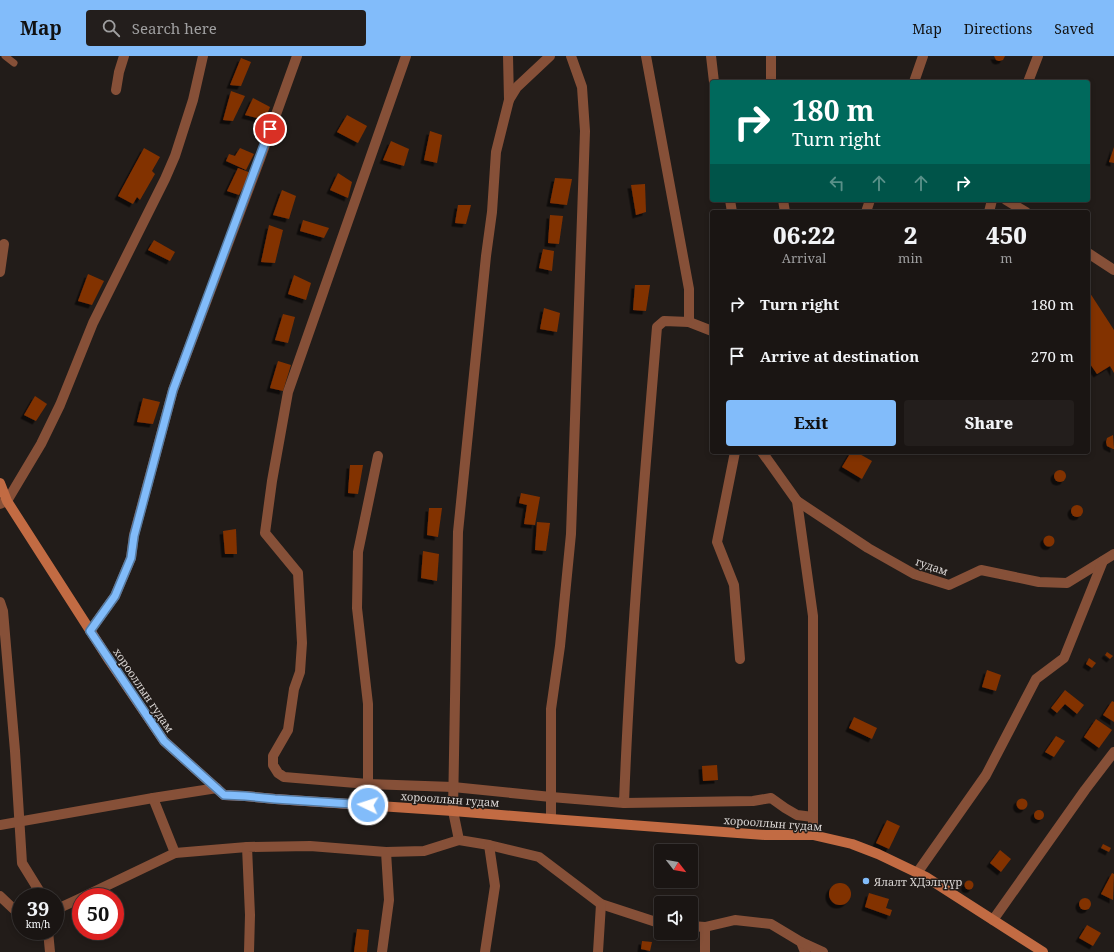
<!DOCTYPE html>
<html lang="en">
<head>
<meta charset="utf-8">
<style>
	body { margin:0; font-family:"Noto Serif",serif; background:#231e1c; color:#f1f3f6; height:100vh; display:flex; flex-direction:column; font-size:15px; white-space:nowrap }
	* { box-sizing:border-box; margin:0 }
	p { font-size:13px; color:#9f9fa0 }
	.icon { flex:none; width:22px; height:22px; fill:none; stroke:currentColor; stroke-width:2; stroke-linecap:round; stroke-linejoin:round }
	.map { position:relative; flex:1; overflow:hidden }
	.panel { position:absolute; left:710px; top:154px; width:380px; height:244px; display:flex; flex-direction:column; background:#1a1513; border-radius:4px; box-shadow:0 2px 6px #0003,0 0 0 1px #383433 }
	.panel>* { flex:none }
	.top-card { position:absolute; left:710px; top:24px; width:380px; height:122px; border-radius:4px; box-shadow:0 2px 6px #0003,0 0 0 1px #383433; background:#00695c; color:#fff; overflow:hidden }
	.needle { width:26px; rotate:121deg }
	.tools { position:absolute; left:654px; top:788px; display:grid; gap:8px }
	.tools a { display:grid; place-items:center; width:44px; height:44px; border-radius:4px; background:#1a1513; box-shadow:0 2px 6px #0003,0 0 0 1px #383433; font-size:20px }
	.speed { position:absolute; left:12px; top:832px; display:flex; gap:8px; font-size:20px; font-weight:700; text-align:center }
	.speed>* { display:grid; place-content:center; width:52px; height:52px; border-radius:50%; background:#1a1513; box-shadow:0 2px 6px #0003,0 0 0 1px #383433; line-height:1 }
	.speed small { font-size:10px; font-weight:400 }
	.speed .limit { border:6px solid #d22; background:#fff; color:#111 }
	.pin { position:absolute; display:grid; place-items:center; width:34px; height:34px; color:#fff; margin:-17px; border:2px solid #fff; border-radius:50%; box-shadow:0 1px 4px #0007 }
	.me { position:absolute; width:44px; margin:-22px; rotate:274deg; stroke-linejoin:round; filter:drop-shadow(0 0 3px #0008) }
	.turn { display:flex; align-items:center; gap:14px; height:84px; padding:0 16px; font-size:18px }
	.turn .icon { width:52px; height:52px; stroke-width:2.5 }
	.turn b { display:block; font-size:28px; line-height:34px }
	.lanes { display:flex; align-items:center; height:38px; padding:0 16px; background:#0003; justify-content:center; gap:20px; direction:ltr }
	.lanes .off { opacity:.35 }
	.eta { display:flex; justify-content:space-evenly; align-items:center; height:68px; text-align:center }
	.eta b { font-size:24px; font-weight:800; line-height:28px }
	.action { display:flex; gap:8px; margin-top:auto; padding:8px 16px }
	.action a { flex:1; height:46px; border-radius:4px; background:#82bcfa; color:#111; font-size:16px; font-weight:800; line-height:46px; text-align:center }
	.action a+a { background:#231e1c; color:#f1f3f6 }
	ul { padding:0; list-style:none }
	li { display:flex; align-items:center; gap:12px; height:52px; padding:0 16px }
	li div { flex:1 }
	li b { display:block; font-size:15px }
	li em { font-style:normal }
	header { display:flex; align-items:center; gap:24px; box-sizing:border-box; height:56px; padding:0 20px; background:#82bcfa; color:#111 }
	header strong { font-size:19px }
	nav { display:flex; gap:22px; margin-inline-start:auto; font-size:14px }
	.search { width:280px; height:36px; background:#231e1c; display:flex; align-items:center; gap:10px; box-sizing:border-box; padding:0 14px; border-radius:4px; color:#9f9fa0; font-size:15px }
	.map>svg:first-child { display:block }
	.building { fill:#823202; filter:url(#shadow) }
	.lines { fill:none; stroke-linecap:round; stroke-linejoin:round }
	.lane { stroke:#865038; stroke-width:7 }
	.street { stroke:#865038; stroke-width:10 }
	.secondary { stroke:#c26b43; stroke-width:10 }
	.route-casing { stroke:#547aa2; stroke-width:10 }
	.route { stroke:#82bcfa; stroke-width:7 }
	.poi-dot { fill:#82bcfa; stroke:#221c19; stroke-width:1.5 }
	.labels { text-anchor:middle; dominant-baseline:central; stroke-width:3; stroke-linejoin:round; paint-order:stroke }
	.street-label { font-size:11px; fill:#dad6d4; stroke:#221c19 }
	.poi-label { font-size:11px; fill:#dad6d4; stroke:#221c19; text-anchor:start }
</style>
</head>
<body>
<header>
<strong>Map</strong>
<div class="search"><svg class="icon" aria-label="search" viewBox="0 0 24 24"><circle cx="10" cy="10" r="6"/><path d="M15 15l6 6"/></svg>Search here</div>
<nav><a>Map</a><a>Directions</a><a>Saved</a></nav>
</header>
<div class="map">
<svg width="1114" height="896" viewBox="0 0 1114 896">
	<defs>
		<filter id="shadow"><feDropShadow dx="-3.5" dy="3.5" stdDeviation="0" flood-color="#0009"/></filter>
	</defs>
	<rect width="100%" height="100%" fill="#221c19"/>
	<!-- building -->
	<g class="building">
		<polygon points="994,0 1005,0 1003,4 999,5 996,4"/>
		<polygon points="241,2 251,6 241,30 230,29"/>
		<polygon points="231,35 245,40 233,65 223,64"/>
		<polygon points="253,42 270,51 265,64 245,59"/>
		<polygon points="347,59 367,70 358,87 337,76"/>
		<polygon points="430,75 442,79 437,107 424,104"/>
		<polygon points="391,85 409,93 404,110 383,104"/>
		<polygon points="1114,91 1114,107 1109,106"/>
		<polygon points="144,92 160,101 152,115 155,118 140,144 137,141 133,148 118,140"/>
		<polygon points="240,92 254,98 246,114 226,105 229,98 235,100"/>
		<polygon points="238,112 251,117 239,139 227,135"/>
		<polygon points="338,117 352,126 348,142 330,134"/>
		<polygon points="555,122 572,123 567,149 550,147"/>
		<polygon points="645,128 646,156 636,159 631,129"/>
		<polygon points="282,134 296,140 289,163 273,159"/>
		<polygon points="458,149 471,149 466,168 455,167"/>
		<polygon points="550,159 563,160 559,188 548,187"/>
		<polygon points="303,164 329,172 324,182 300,175"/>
		<polygon points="269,169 283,174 275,207 261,206"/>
		<polygon points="154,184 175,196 170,205 148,194"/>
		<polygon points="543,193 554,195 552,215 539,212"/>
		<polygon points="88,218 104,225 92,249 78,245"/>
		<polygon points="294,219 311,227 306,244 288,238"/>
		<polygon points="635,229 650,229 646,255 633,254"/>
		<polygon points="1088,234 1114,274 1114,317 1110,310 1097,318 1088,305"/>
		<polygon points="544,252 560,257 557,276 540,273"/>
		<polygon points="283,258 295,261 288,287 275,284"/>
		<polygon points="278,305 291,309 283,335 270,332"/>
		<polygon points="35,340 47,348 36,365 24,359"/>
		<polygon points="143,342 160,346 153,368 137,366"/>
		<polygon points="1113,379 1114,393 1113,393 1107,390 1106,386 1107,382"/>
		<polygon points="851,396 856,396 872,405 862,423 842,411"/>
		<polygon points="350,409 363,409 358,438 348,437"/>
		<circle cx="1060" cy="420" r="6"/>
		<polygon points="521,437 540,441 535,469 524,468 527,449 519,447"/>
		<circle cx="1077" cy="455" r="6"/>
		<polygon points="429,452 442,452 438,481 427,479"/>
		<polygon points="537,466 550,467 546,495 535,494"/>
		<polygon points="236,473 237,498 225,498 223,475"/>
		<circle cx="1049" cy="485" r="5.5"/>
		<polygon points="423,495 439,498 437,525 421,522"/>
		<polygon points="1107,596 1113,600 1110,603 1105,599"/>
		<polygon points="1089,602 1096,607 1092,612 1086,608"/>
		<polygon points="987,614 1001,619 996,635 982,631"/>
		<polygon points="1065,634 1084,649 1077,658 1065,648 1057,657 1051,652"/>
		<polygon points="1112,645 1114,646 1114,666 1103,659"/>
		<polygon points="854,661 877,672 872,683 849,672"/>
		<polygon points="1096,663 1112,674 1099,692 1084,681"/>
		<polygon points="1056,680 1065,685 1054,701 1045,696"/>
		<polygon points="717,709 718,724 703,725 702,710"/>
		<circle cx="1022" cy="748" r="5.5"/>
		<circle cx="1039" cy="759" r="5"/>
		<polygon points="887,764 900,770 889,793 876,787"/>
		<polygon points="1103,788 1111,792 1109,796 1101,792"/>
		<polygon points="1000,794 1011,803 1001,816 990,807"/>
		<polygon points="1112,817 1114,818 1113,844 1101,838"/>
		<circle cx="969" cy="829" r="4.5"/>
		<circle cx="840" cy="838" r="11"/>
		<polygon points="869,837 889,843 886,852 892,854 890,860 865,851"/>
		<circle cx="1085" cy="848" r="6"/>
		<polygon points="1087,869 1101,877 1093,890 1079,882"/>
		<polygon points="357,873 369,874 367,896 354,896"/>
		<polygon points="642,885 652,886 650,895 641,893"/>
	</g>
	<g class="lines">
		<!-- lane -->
		<polyline class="lane" points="5,0 14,7"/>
		<!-- street -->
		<g class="street">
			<path d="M406 0 288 336 272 425 265 477 298 517 302 587 300 616 294 633 288 674 273 700V709L278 717 284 721 368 728 453 731 551 741 624 747C630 588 644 429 657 271L664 265 689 266"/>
			<polyline points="508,0 509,44 496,96 492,156 486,200 458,476 453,755 459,784 489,789 539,801 601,848 656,866 661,866"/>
			<polyline points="646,0 689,233 689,266 712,275"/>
			<polyline points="711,0 714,26"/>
			<polyline points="771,26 771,0"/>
			<polyline points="914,26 923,0"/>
			<polyline points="1028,26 1038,0"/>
			<polyline points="116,34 119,16 124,0"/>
			<polyline points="509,44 517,31 550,0"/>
			<polyline points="730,144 732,156"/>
			<polyline points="783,144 785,156"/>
			<polyline points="1006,144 1026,156"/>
			<polyline points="866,156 870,144"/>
			<polyline points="989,156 992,144"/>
			<polyline points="1088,197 1114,214"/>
			<polyline points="0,216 4,188"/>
			<polyline points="735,396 717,486 734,529 740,603"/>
			<polyline points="762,396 797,445 813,560 813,779"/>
			<polyline points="797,445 868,492 914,518 949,529 981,514 1039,526 1067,527 1114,498"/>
			<polyline points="0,448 7,445 41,388 60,349 93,267 165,123 175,100 193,44 203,0"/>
			<polyline points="0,546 3,555 15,695 22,807 43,841"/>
			<polyline points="90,575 115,540 131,502 134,479 173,334 260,103 297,0"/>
			<polyline points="153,742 175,797"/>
			<polyline points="624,747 753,745 771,742 785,752 797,759 813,761"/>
			<polyline points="368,749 368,648 357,552 358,496 378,400"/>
			<polyline points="551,763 551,653 560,590 571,478 585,75 582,31 571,0"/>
			<polyline points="0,769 153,742 217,732"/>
			<polyline points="386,796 424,795 459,784"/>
			<polyline points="917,817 986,719 1036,623 1064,602 1103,505"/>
			<polyline points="0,840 21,860"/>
			<polyline points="83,841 175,797 247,791"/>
			<polyline points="55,854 81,842"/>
			<polyline points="993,864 1085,734 1114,696"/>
			<polyline points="691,870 705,871 735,864 771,868 801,886 805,896"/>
			<polyline points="705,871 705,896"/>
			<polyline points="48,875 50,896"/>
			<polyline points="801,886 823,896"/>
			<polyline points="249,896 250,859 247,791 310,790 386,796 389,844 382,896"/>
			<polyline points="485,896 495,830 489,789"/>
			<polyline points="598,896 601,848"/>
		</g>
		<!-- secondary -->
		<polyline class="secondary" points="0,427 7,445 109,604 164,685 224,739 245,740 275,743 453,755 551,763 765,779 813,779 852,788 878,798 926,821 1043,896"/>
	</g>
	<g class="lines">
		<defs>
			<polyline id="route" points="270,73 173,334 134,480 131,502 115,540 90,575 164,685 224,739 245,740 275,743 368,749"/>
		</defs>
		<!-- route casing -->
		<use href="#route" class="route-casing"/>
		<!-- route -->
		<use href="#route" class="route"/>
	</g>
	<!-- markers -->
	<circle class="poi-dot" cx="866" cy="825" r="4"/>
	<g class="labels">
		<!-- street labels -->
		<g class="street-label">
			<text transform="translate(932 510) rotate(19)">гудам</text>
			<text transform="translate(144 634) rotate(56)">хорооллын гудам</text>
			<text transform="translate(450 743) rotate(4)">хорооллын гудам</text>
			<text transform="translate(773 767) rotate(4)">хорооллын гудам</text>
		</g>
		<!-- poi labels -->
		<g class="poi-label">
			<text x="874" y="825">Ялалт ХДэлгүүр</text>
		</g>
	</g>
</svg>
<div class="tools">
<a><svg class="needle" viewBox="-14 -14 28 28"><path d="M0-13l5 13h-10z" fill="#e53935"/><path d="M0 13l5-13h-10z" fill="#9f9fa0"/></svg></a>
<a><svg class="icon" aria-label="sound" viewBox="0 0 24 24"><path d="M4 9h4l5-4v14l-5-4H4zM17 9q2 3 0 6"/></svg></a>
</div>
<div class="speed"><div>39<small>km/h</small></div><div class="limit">50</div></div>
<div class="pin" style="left:270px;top:73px;background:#d93025"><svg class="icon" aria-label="arrive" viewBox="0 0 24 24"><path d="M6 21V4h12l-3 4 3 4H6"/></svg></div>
<svg class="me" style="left:368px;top:749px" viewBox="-20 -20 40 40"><circle r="17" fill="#82bcfa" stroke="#fff" stroke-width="3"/><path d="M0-11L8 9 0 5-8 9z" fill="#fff"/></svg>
<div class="top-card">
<div class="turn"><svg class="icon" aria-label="right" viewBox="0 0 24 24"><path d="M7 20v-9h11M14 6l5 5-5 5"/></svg><div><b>180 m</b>Turn right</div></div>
<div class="lanes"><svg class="icon off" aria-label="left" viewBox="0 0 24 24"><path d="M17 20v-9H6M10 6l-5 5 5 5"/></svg><svg class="icon off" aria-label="ahead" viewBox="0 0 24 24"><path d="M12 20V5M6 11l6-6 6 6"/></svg><svg class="icon off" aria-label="ahead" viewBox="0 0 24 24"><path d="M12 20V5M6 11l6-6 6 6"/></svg><svg class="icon" aria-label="right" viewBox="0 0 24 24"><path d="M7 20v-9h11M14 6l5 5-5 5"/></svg></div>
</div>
<section class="panel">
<div class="eta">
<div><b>06:22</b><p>Arrival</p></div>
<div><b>2</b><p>min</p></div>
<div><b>450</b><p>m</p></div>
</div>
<ul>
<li><svg class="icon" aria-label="right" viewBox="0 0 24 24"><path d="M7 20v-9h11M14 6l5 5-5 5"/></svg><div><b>Turn right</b></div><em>180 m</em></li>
<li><svg class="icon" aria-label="arrive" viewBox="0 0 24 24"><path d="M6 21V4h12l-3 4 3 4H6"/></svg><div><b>Arrive at destination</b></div><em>270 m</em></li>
</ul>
<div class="action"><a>Exit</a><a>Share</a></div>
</section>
</div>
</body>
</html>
